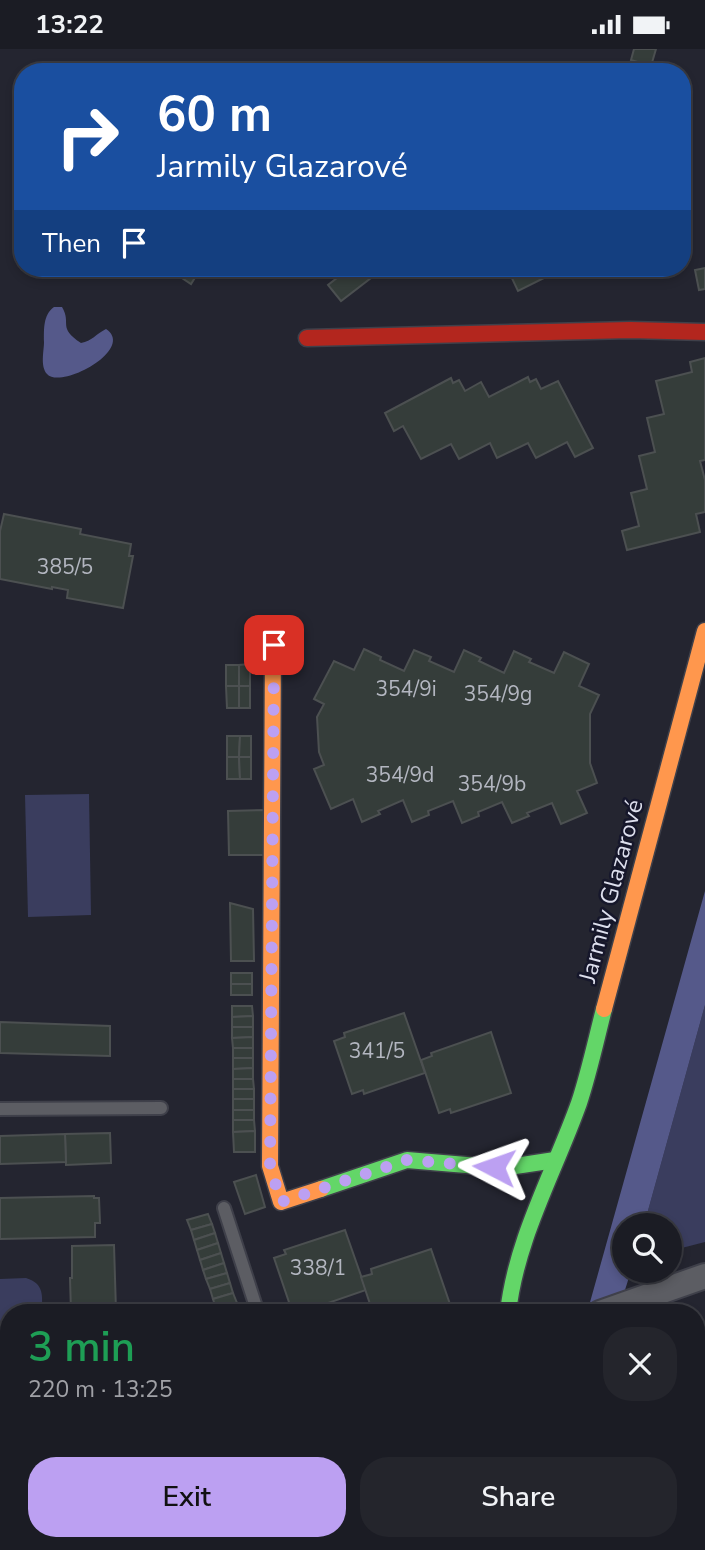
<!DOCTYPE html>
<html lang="en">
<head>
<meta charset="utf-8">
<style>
	body { margin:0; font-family:"Nunito Sans",sans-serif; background:#24252c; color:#f1f3f6; height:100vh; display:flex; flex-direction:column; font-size:26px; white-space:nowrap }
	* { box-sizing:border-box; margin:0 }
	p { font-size:23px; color:#a0a1a6 }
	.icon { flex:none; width:38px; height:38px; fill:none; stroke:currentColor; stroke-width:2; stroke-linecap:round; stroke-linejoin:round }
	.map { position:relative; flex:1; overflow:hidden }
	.drawer { position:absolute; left:0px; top:1255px; width:705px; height:247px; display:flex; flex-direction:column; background:#1b1c24; border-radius:28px 28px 0 0; box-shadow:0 4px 10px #0003,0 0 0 2px #393a41 }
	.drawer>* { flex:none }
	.hud { position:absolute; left:14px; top:14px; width:677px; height:214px; border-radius:28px; box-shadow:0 4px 10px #0003,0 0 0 2px #393a41; background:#1a4fa0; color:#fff; overflow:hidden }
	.buttons { position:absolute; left:612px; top:1164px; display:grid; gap:14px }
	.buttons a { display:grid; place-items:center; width:70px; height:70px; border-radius:50%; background:#1b1c24; box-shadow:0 4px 10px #0003,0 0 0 2px #393a41; font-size:35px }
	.pin { position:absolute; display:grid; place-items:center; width:60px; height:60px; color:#fff; margin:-30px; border-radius:14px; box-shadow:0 4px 10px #0006 }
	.me { position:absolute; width:77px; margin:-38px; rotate:274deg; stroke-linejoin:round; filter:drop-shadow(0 0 5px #0008) }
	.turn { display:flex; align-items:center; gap:24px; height:147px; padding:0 28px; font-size:32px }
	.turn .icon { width:91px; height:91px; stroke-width:2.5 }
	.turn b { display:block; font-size:49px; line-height:60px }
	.then { display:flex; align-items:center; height:66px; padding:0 28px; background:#0003; gap:14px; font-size:26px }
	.round { display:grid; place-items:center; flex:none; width:74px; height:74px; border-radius:28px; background:#24252c }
	.overview { display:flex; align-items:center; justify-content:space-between; height:119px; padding:0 28px }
	h1 { font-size:42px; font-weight:600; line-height:52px; color:#1e9e55 }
	.button { display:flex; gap:14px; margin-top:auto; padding:14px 28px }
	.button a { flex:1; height:80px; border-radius:28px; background:#bca0f2; color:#111; font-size:28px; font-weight:600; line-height:80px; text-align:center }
	.button a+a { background:#24252c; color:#f1f3f6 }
	.status { display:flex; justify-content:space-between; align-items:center; height:49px; padding:0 35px; background:#1b1c24; direction:ltr }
	.status svg { height:19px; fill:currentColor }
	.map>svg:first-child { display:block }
	.green { fill:#3a3d5e }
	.water { fill:#55598a }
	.building { fill:#353d3a; stroke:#4c5051; stroke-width:2 }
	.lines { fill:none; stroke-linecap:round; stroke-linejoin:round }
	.lane-casing { stroke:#3f404a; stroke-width:16 }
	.street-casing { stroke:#3f404a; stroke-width:28 }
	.fast-casing { stroke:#3f404a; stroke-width:19 }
	.slow-casing { stroke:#3f404a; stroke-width:19 }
	.jam-casing { stroke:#3f404a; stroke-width:19 }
	.lane { stroke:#5c5d63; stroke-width:12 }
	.street { stroke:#5c5d63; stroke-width:24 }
	.fast { stroke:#63d668; stroke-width:16 }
	.slow { stroke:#ff974d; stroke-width:16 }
	.jam { stroke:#b3261e; stroke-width:16 }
	.route { stroke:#bca0f2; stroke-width:12; stroke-dasharray:0 21.6 }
	.labels { text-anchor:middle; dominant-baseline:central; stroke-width:5; stroke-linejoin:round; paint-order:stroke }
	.number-label { font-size:21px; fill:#b3b6c0 }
	.street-label { font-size:24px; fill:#dddfed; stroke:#16172b }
</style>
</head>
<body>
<div class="status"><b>13:22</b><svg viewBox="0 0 49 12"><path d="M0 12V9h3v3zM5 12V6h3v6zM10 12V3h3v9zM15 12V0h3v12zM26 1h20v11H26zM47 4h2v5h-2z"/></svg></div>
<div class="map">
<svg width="705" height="1501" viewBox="0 0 705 1501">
	<rect width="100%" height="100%" fill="#242530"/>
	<!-- green -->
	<g class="green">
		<polygon points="89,745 91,866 28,868 25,746"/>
		<polygon points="705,956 705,1193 670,1202 670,1176 644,1176"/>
		<path d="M26 1229C45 1235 42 1247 42 1263L9 1264V1319L0 1320V1230Z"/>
		<polygon points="697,1375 705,1375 705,1501 597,1501 600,1493 696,1493"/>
	</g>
	<!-- water -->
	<g class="water">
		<path d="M54 258H62C72 275 57 278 81 294 92 292 96 285 106 280 136 300 61 341 47 325 40 317 44 302 44 293 44 280 43 266 54 258Z"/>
		<polygon points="705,842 705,956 644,1176 625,1176 625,1222 631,1222 618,1263 587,1264"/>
	</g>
	<!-- building -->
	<g class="building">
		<polygon points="634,0 656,0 651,17 631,11"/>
		<polygon points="167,219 201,219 191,235"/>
		<polygon points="337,219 384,219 341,252 328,236 342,225"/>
		<polygon points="518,219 564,219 518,242 509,223"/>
		<polygon points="705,219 705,240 699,241 695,221"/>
		<polygon points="705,309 705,411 700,412 705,431 705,463 696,465 700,483 627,501 622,482 639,477 631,444 647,440 639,407 655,403 647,369 664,365 656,332 692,323 690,313"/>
		<polygon points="528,328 530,333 536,330 541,340 558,332 593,399 575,408 567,393 536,409 528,394 497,409 490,394 459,410 451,395 421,410 403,377 394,382 385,364 451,329 453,334 459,331 465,342 481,333 489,348"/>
		<polygon points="4,465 81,480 80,485 131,495 129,507 133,507 123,559 67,549 68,541 52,538 52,540 0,530 0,482"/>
		<polygon points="364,600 381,608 380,611 404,622 414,601 431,608 429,612 454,623 464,601 481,609 479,612 504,624 514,602 531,610 529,613 554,624 564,603 589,615 579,637 599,646 590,665 590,714 597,734 577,742 587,764 561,775 552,754 527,764 529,767 512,774 502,753 478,763 479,767 462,774 453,752 428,762 429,766 412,773 403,751 378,762 380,765 362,773 353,750 331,760 314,720 324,716 319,703 317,668 324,655 314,650 334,612 354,621"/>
		<polygon points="250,615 250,637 239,637 239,616"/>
		<rect x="226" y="616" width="13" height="21"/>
		<polygon points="226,637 239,637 239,659 227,659"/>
		<rect x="239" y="637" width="11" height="22"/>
		<polygon points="227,687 240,687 239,708 227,708"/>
		<polygon points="240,687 251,687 251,708 239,708"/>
		<polygon points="227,708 239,708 240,730 227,730"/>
		<polygon points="239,708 251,708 251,730 240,730"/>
		<polygon points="265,761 265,806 229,806 228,762"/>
		<polygon points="230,854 253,860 254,912 231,912"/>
		<rect x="231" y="924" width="21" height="11"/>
		<rect x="231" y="935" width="21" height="11"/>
		<polygon points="232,957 252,957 253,967 232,968"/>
		<polygon points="404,964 425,1024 364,1045 363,1041 352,1045 334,992 345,988 344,984"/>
		<polygon points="253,967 253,978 232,978 232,968"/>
		<polygon points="0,973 110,977 110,1007 0,1004"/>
		<polygon points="232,978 253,978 253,988 232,989"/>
		<polygon points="491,983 511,1044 451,1064 450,1060 439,1064 421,1011 432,1007 431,1004"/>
		<polygon points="253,988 253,999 233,999 232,989"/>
		<rect x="233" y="999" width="20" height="10"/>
		<polygon points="233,1009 253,1009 253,1019 233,1020"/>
		<polygon points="253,1019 253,1030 233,1030 233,1020"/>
		<polygon points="233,1030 253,1030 254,1040 233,1040"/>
		<rect x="233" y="1040" width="21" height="10"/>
		<rect x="233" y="1050" width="21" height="11"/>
		<rect x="233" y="1061" width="21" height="10"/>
		<polygon points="233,1071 254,1071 255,1082 233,1083"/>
		<polygon points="255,1082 255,1103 234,1103 233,1083"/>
		<polygon points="110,1084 111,1114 66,1116 65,1085"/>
		<polygon points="65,1085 66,1113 0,1115 0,1087"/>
		<polygon points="256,1126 265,1158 245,1165 234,1133"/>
		<polygon points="94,1147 94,1149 99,1149 100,1174 95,1174 95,1188 0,1190 0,1149"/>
		<polygon points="208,1165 212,1175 191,1181 187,1171"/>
		<polygon points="212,1175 215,1184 194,1191 191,1181"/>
		<polygon points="345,1181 366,1241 305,1262 304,1258 292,1262 274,1209 286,1205 284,1201"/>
		<polygon points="215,1184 218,1194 197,1201 194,1191"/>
		<polygon points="218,1194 221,1204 200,1211 197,1201"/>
		<polygon points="114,1196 116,1262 71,1263 70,1229 72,1229 72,1197"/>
		<polygon points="431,1200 452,1261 445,1264 373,1264 361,1228 372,1225 371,1220"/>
		<polygon points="221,1204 224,1214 203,1221 200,1211"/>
		<polygon points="224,1214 227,1224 206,1230 203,1221"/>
		<polygon points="227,1224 230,1234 210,1240 206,1230"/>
		<polygon points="230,1234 233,1244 213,1250 210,1240"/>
		<polygon points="233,1244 237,1254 216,1260 213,1250"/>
		<polygon points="237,1254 240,1264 217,1264 216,1260"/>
		<rect x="0" y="1341" width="9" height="64"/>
	</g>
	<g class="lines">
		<defs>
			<g id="lane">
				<polyline points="0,1060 161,1059"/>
				<polyline points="224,1159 258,1264"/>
			</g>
			<g id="street">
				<polyline points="600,1264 705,1227"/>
				<polyline points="0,1462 9,1461"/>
				<polyline points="133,1493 163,1496 249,1501"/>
			</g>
			<g id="fast">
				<polyline points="321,1140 407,1111 502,1119 555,1111"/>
				<path d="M508 1264C516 1190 554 1124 579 1054 589 1024 596 991 604 960"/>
			</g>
			<g id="slow">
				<polyline points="273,596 270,1117 281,1153 321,1140"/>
				<polyline points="604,960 705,582"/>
			</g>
			<polyline id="jam" points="307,289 630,281 705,283"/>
		</defs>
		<!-- lane casing -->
		<use href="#lane" class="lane-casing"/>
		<!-- street casing -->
		<use href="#street" class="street-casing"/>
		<!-- fast casing -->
		<use href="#fast" class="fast-casing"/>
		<!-- slow casing -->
		<use href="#slow" class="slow-casing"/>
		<!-- jam casing -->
		<use href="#jam" class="jam-casing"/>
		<!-- lane -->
		<use href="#lane" class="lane"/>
		<!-- street -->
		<use href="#street" class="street"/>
		<!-- fast -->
		<use href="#fast" class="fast"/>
		<!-- slow -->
		<use href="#slow" class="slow"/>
		<!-- jam -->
		<use href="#jam" class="jam"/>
	</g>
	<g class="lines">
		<!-- route -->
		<polyline class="route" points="274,596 270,1117 281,1153 407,1111 494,1118"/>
	</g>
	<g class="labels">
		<!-- number labels -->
		<g class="number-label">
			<text x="65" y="518">385/5</text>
			<text x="406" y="640">354/9i</text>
			<text x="498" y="645">354/9g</text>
			<text x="400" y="726">354/9d</text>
			<text x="492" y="735">354/9b</text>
			<text x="377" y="1002">341/5</text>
			<text x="318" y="1219">338/1</text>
		</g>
		<!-- street labels -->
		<g class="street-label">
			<text transform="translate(611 842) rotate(-75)">Jarmily Glazarové</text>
		</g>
	</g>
</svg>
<div class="buttons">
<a><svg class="icon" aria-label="search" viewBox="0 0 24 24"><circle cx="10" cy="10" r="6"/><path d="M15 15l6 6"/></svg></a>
</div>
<div class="pin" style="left:274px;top:596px;background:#d93025"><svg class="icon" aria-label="arrive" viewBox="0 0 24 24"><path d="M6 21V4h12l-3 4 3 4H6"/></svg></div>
<svg class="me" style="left:494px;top:1118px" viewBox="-20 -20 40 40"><path d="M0-17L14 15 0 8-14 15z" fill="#bca0f2" stroke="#fff" stroke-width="4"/></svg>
<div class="hud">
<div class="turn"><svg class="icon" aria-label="right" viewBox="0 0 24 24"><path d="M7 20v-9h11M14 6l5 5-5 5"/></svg><div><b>60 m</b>Jarmily Glazarové</div></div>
<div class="then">Then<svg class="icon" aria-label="arrive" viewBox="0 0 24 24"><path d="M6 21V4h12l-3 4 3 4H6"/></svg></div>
</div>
<section class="drawer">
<div class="overview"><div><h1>3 min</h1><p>220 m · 13:25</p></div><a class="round"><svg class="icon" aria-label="close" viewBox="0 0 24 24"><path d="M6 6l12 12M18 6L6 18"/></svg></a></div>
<div class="button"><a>Exit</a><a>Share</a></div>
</section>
</div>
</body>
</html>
